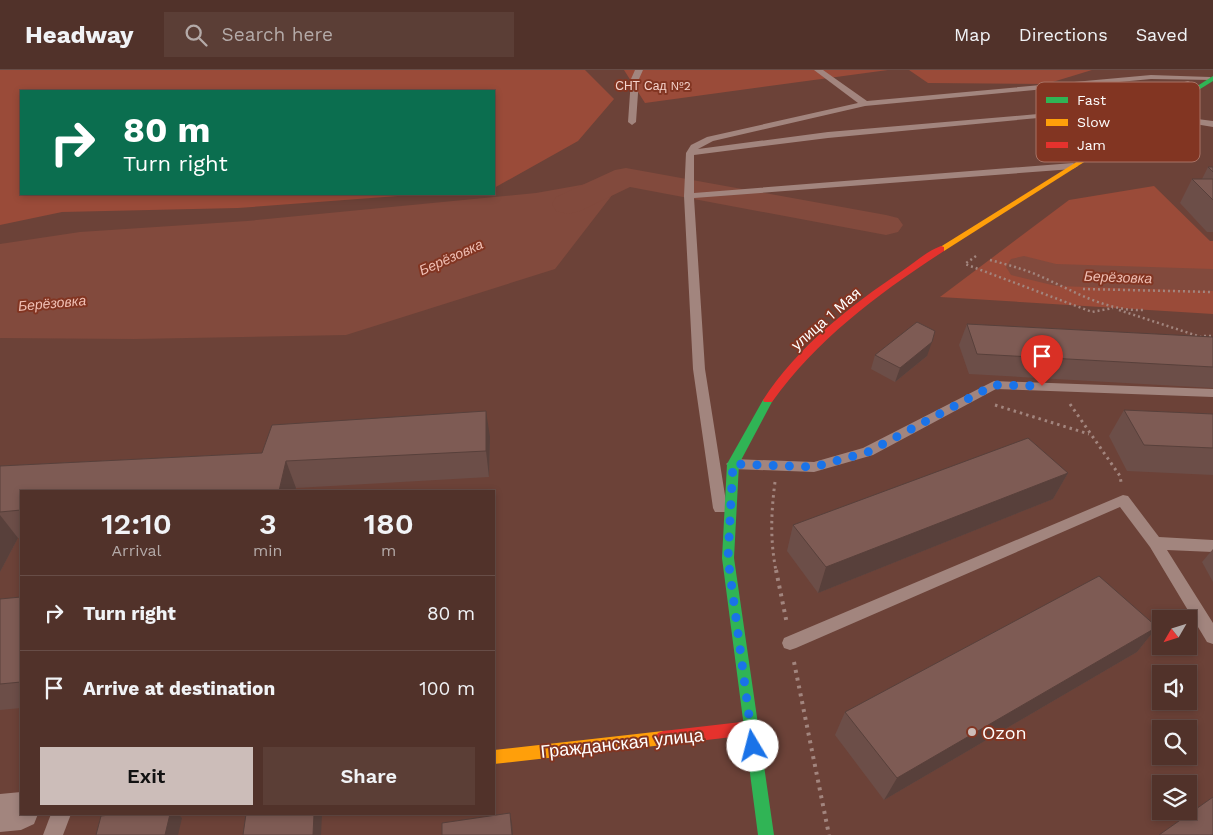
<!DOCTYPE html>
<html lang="en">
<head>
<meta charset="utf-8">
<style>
	body { margin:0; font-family:"Work Sans",sans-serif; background:#5b3e36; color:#f1f3f6; height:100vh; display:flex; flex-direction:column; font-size:19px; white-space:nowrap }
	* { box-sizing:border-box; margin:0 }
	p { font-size:16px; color:#b4aaa8 }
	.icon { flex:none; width:28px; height:28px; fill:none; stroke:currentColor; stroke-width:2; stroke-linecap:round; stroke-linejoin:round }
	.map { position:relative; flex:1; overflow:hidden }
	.sheet { position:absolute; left:20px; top:420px; width:475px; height:325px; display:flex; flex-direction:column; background:#51322a; border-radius:0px; box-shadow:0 2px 8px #0003,0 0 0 1px #674d47 }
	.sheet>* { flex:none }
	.hud { position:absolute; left:20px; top:20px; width:475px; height:105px; border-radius:0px; box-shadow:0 2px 8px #0003,0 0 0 1px #674d47; background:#0b6e4f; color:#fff; overflow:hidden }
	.needle { width:32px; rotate:231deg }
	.controls { position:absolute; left:1152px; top:540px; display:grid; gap:10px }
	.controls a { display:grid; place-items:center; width:45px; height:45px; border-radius:0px; background:#51322a; box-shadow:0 2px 8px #0003,0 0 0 1px #674d47; font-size:25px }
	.pin { position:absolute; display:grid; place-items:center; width:42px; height:42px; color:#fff; margin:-51px -21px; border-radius:50% 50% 50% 0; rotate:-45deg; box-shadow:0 0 5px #0007 }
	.pin .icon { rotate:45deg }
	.me { position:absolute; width:55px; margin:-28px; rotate:352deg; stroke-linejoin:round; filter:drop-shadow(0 0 4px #0008) }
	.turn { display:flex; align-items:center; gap:18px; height:105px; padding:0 20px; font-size:22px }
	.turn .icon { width:65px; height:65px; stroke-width:2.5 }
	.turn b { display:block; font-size:35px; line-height:42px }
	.eta { display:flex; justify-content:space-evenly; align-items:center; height:85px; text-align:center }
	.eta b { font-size:30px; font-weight:600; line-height:35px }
	.button { display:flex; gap:10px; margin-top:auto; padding:10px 20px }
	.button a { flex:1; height:58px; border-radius:0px; background:#ccbdb9; color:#111; font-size:20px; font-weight:600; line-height:58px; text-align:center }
	.button a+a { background:#5b3e36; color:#f1f3f6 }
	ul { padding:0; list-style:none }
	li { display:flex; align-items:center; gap:15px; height:75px; padding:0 20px; border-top:1px solid #674d47 }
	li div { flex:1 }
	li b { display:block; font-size:19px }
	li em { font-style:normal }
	header { display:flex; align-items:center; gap:30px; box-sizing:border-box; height:70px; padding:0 25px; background:#51322a; border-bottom:1px solid #674d47 }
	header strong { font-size:24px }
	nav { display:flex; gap:28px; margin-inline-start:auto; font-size:18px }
	.search { width:350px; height:45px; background:#5b3e36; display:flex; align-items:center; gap:12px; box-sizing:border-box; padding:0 18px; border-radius:0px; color:#b4aaa8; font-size:19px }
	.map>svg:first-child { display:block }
	.green { fill:#9a4b39 }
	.water { fill:#824a3d }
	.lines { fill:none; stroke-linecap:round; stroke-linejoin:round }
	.river { fill:#824a3d; fill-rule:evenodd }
	.path-far2 { stroke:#a2857e; stroke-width:2.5; stroke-dasharray:2 3; stroke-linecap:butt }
	.path-far1 { stroke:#a2857e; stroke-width:3; stroke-dasharray:2.5 4; stroke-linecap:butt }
	.path { stroke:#a2857e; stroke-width:4; stroke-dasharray:3 5; stroke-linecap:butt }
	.lane { fill:#a2857e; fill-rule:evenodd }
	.street { fill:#a2857e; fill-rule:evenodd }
	.fast { fill:#30b455; fill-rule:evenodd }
	.slow { fill:#ff9f0a; fill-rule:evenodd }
	.jam { fill:#e5322d; fill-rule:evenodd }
	.wall { fill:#6c4e48 }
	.shaded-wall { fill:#58403b }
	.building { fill:#7e5b54; stroke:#58403b }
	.route { stroke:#1a73e8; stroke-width:9; stroke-dasharray:0 16.2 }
	.poi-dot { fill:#ccbdb9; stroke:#823522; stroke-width:2 }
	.labels { text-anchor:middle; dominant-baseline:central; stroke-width:4; stroke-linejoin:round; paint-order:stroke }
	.far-park-label { font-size:12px; fill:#f6d4cd; stroke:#823522 }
	.far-water-label { font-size:14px; font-style:italic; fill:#f0bfb4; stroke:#823522 }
	.street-label { font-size:15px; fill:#fff; stroke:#823522 }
	.near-poi-label { font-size:18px; fill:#fff; stroke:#823522; text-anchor:start }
	.near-street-label { font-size:18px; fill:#fff; stroke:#823522 }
	.key { fill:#823522; stroke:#a87264; stroke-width:1 }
	.key-label { font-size:14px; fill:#fff }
</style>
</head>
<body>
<header>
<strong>Headway</strong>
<div class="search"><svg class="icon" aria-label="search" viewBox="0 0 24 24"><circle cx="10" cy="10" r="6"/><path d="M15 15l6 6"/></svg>Search here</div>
<nav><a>Map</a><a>Directions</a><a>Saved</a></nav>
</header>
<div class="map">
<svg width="1213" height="765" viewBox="0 0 1213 765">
	<rect width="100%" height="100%" fill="#6c4238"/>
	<!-- green -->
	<g class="green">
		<polygon points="0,0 585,0 614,29 578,71 494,118 494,21 21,21 21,124 425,124 238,138 62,142 0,155"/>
		<polygon points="624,0 888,0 645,33"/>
		<polygon points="909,0 1092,0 1046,14 928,13"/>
		<polygon points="1154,116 1210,171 1213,171 1213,244 940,227 1069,130"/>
	</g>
	<!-- water -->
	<g class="water">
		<polygon points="626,107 555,199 346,265 134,269 0,268 0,174 80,162 247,151 536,123"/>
		<polygon points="1060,198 1213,201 1213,219 1061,213 1056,205"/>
	</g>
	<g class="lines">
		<!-- river -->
		<g class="river">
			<polygon points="626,98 886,145 898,148 903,155 898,162 886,165 630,117 580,141 568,144 556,141 552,134 556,127 615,100"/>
			<polygon points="1024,186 1056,194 1213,199 1213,221 1056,216 1011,205 1006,197 1011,189"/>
		</g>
		<!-- path-far2 -->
		<g class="path-far2">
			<polyline points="976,186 965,194 1092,242 1113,238"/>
			<path d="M990 190C1005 194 1020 198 1035 204 1071 219 1105 242 1145 240"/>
			<polyline points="1083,219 1213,222"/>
			<polyline points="1119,240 1213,271"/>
			<polyline points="1204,266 1213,266"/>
		</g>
		<!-- path-far1 -->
		<g class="path-far1">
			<polyline points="1070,334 1120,406 1121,412"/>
			<polyline points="995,335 1089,364"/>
			<path d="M775 412C771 443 770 470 776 501"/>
		</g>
		<!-- path -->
		<g class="path">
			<polyline points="776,500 787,554"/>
			<polyline points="794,592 829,765"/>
		</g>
		<!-- lane -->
		<g class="lane">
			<polygon points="635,0 643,0 639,9 636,52 632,55 628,52 631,9"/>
			<polygon points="814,0 823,0 867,31 1151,5 1210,7 1213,10 1151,9 865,36 713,71 698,79 828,62 1038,44 1096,36 1188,11 1192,13 1096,40 1038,48 828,68 694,85 694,123 1073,93 1078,96 1073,99 694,128 705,299 727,438 725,442 715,442 713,438 693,299 684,126 686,83 691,75 707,67 858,33"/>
			<polygon points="1150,43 1213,51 1213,57 1153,47 1149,45"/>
			<polygon points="994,311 1213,319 1213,327 996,319 873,385 814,402 733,399 726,394 733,389 814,392 863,378"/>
			<polygon points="1123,425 1128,426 1159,467 1213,470 1213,482 1167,480 1213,553 1213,574 1207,572 1150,477 1120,437 796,578 790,580 784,578 782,573 784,568"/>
			<polygon points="51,744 71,744 63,765 43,765"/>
		</g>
		<!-- street -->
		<polygon class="street" points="21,722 21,744 38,744 34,754 21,760 0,762 0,724"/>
		<!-- fast -->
		<g class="fast">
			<polygon points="1213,6 1213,11 1152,49 1147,48"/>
			<polygon points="768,326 773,330 739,394 734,488 774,765 758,765 722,488 727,394 763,330"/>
		</g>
		<!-- slow -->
		<g class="slow">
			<polygon points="1150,46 1153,48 1152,49 944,181 938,181 937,179"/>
			<polygon points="663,661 668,663 671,668 668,673 663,675 494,694 494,680"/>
		</g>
		<!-- jam -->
		<g class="jam">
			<path d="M941 176 944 177V181C879 223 817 269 772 332H764L763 330C797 277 850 236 902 201 914 193 927 181 941 176Z"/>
			<polygon points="750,651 755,653 757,658 755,663 750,665 663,675 658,673 655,668 658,663 663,661"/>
		</g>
	</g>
	<!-- wall -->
	<g class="wall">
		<polygon points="1208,97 1213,97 1213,162 1207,162 1180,133 1192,109 1202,109"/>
		<polygon points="967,254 1213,268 1213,318 969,304 959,275"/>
		<polygon points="875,285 927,286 895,312 871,299"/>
		<polygon points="1124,340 1213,344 1213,405 1127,401 1109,366"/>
		<polygon points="490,367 489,407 296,418 295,421 21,421 21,468 18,468 0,502 0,396 262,383"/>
		<polygon points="1068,403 1053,429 818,523 787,481 793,455"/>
		<polygon points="1213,479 1213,512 1202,492"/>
		<polygon points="21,527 21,638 0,640 0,529"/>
		<polygon points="1157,557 1137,582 884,730 835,665 845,642"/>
	</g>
	<!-- shaded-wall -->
	<g class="shaded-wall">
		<polygon points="932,272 927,286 895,312 900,298"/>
		<polygon points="486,341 490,367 489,407 486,381"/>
		<polygon points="286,391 296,418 295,421 279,421"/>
		<polygon points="1068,403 1053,429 818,523 826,497"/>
		<polygon points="0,445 18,468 0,502"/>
		<polygon points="1157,557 1137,582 884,730 897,708"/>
		<polygon points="510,743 512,754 513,765 512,765"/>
		<polygon points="170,744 178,744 182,748 178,765 165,765"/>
		<polygon points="314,744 322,744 321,765 313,765"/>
	</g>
	<!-- building -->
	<g class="building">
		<polygon points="1208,97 1213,97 1213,102"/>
		<polygon points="1192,109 1213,109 1213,130"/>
		<polygon points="917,252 935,261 932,272 900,298 875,285"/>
		<polygon points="967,254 1213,267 1213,297 977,284"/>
		<polygon points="1124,340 1213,344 1213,378 1144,375"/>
		<polygon points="486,341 486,381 286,391 279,421 21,421 21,440 0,442 0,396 262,383 272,355"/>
		<polygon points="1028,368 1068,403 826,497 793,455"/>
		<polygon points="1099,506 1157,557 897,708 845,642"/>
		<polygon points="21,527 21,612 0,614 0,529"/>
		<polygon points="1213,727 1213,765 1159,765"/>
		<polygon points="510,743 512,765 442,765 442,753"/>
		<polygon points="118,744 170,744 165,765 96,765 101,746"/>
		<polygon points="246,744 314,744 313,765 243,765"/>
	</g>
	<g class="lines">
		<!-- route -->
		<polyline class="route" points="753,676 728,488 733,394 814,397 868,382 994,315 1042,316"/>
	</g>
	<!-- markers -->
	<circle class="poi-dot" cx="972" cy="662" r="5"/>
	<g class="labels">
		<!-- far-park labels -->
		<g class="far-park-label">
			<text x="653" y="16">СНТ Сад №2</text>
		</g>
		<!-- far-water labels -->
		<g class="far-water-label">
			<text transform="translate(451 187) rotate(-24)">Берёзовка</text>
			<text transform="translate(1118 207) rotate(2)">Берёзовка</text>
			<text transform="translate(52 233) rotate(-5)">Берёзовка</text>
		</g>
		<!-- street labels -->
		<g class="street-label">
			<text transform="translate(826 249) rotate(-41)">улица 1 Мая</text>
		</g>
		<!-- near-poi labels -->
		<g class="near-poi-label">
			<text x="982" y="662">Ozon</text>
		</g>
		<!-- near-street labels -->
		<g class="near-street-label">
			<text transform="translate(622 673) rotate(-6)">Гражданская улица</text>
		</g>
	</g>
	<!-- legend -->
	<rect x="1036" y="12" width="164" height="80" rx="8" class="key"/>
	<rect x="1046" y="27" width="22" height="6" fill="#30b455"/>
	<rect x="1046" y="49" width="22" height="7" fill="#ff9f0a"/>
	<rect x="1046" y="72" width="22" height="6" fill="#e5322d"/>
	<g class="key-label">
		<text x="1077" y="35">Fast</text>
		<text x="1077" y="57">Slow</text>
		<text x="1077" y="80">Jam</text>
	</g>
</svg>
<div class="controls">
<a><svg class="needle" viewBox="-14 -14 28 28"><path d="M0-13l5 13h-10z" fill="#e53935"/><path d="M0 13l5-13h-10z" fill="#b4aaa8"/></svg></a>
<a><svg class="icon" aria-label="sound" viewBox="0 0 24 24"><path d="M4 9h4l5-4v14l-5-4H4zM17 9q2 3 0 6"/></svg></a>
<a><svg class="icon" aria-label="search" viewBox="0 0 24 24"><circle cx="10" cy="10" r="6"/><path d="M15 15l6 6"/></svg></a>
<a><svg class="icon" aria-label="layers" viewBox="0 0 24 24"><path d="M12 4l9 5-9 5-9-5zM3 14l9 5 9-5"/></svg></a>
</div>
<div class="pin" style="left:1042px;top:316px;background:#d93025"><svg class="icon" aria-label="arrive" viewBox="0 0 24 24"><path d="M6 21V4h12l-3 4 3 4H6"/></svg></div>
<svg class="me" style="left:753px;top:676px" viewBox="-20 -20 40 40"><circle r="19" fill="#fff"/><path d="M0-13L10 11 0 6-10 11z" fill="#1a73e8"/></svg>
<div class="hud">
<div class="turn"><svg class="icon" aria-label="right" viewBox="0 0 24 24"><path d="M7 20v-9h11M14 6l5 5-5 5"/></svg><div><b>80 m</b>Turn right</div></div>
</div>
<section class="sheet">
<div class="eta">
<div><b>12:10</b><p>Arrival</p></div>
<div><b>3</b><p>min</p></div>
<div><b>180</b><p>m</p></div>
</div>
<ul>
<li><svg class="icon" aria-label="right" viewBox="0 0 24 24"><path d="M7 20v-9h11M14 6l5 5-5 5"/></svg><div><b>Turn right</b></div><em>80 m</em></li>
<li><svg class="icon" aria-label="arrive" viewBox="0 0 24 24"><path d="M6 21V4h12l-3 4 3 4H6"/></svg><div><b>Arrive at destination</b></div><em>100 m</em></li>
</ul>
<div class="button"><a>Exit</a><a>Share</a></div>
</section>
</div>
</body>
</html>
